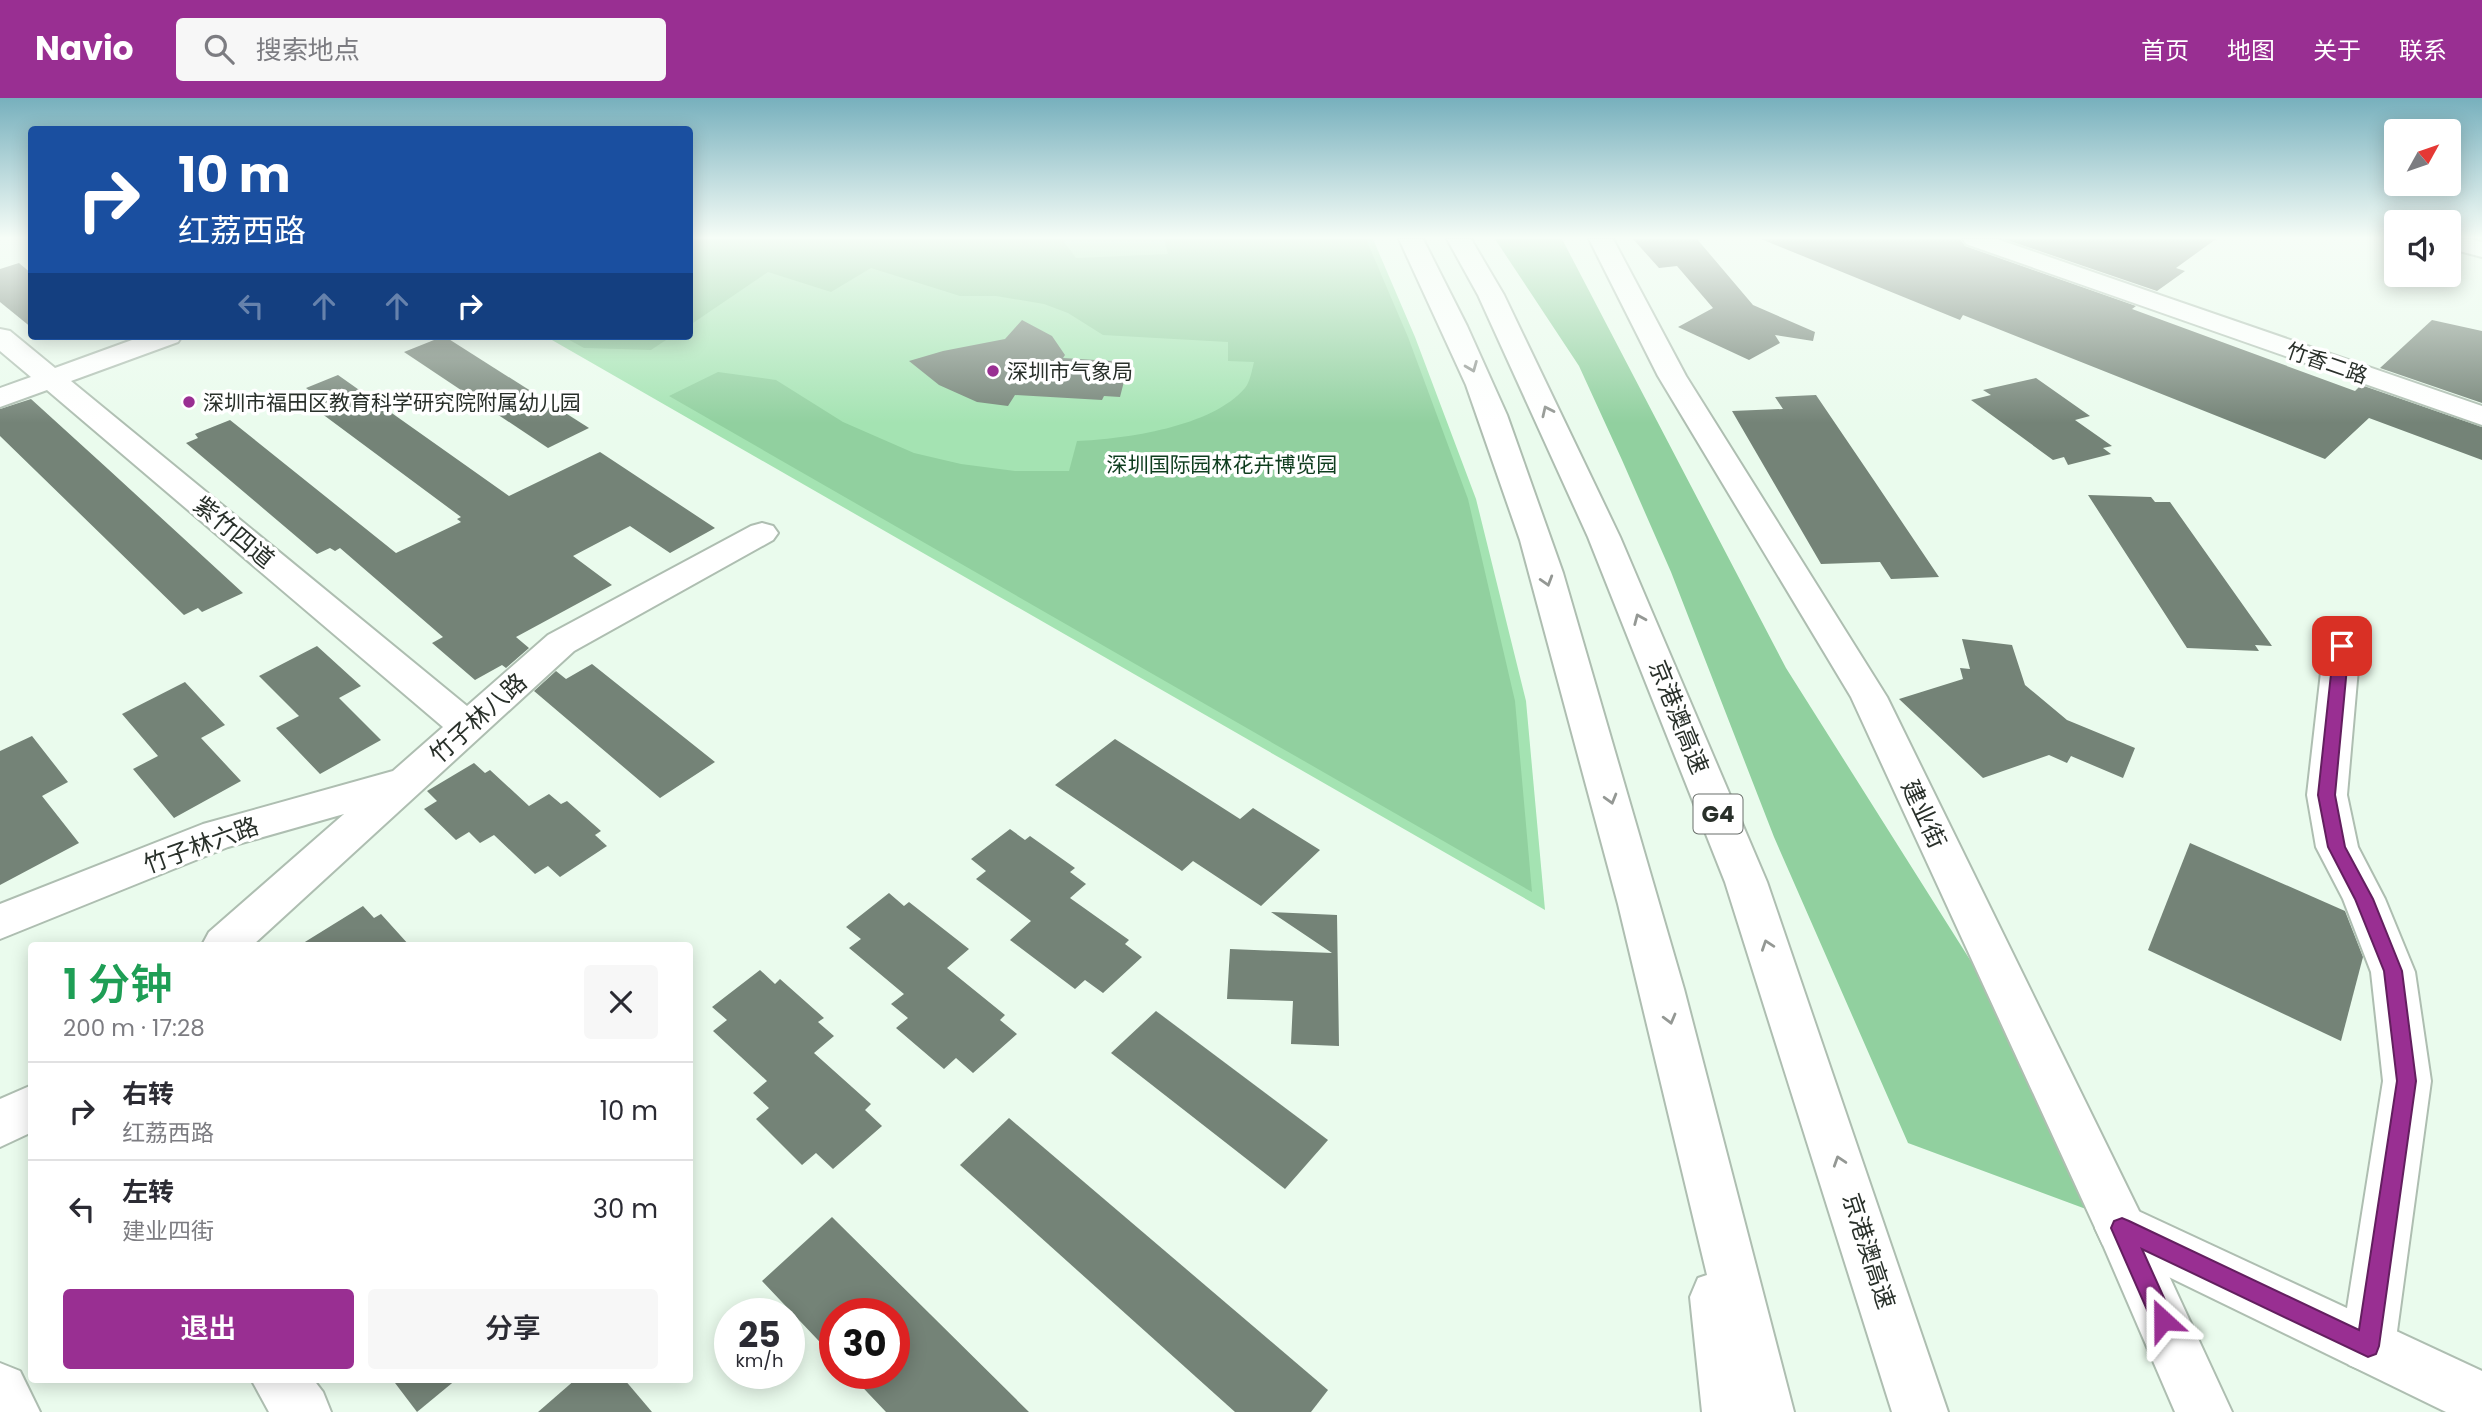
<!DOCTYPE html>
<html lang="zh">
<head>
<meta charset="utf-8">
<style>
	body { margin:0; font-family:Poppins,"Noto Sans SC",sans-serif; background:#f7f7f7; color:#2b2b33; height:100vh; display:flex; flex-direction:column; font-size:26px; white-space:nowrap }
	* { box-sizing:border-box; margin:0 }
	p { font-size:23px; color:#7c7c81 }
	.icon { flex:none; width:38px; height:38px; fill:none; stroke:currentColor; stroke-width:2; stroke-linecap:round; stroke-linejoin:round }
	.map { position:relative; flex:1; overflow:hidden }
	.panel { position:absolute; left:28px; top:844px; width:665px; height:441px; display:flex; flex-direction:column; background:#fff; border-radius:7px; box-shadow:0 4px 18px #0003 }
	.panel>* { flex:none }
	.hud { position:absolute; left:28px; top:28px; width:665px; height:214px; border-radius:7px; box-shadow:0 4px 18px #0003; background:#1a4fa0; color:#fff; overflow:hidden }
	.needle { width:46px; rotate:50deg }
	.buttons { position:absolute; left:2384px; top:21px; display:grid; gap:14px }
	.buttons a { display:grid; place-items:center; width:77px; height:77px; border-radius:7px; background:#fff; box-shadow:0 4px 18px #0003; font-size:35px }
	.speed { position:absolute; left:714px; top:1200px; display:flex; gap:14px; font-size:35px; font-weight:700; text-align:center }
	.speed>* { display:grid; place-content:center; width:91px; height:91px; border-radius:50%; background:#fff; box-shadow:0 4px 18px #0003; line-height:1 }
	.speed small { font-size:18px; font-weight:400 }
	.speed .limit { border:10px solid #d22; background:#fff; color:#111 }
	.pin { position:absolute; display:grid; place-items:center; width:60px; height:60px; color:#fff; margin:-30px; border-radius:14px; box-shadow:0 4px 10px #0006 }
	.me { position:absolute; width:77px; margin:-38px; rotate:336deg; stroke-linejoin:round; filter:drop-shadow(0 0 5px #0008) }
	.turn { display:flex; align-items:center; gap:24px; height:147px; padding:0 35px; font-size:32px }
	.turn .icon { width:91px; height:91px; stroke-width:2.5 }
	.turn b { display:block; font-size:49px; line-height:60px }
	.lanes { display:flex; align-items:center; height:66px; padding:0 35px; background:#0003; justify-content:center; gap:35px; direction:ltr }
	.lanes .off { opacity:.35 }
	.round { display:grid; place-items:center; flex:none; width:74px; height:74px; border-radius:7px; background:#f7f7f7 }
	.head { display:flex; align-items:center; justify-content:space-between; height:119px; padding:0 35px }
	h1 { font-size:42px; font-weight:600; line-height:52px; color:#1e9e55 }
	.cta { display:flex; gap:14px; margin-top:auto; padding:14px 35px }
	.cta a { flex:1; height:80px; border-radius:7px; background:#992f92; color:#fff; font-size:28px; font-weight:600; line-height:80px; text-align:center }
	.cta a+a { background:#f7f7f7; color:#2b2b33 }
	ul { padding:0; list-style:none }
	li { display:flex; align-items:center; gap:21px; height:98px; padding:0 35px; border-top:2px solid #e1e1e2 }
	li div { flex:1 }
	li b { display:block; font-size:26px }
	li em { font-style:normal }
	header { display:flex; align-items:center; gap:42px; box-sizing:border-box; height:98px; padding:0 35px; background:#992f92; color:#fff }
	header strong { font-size:33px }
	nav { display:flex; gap:38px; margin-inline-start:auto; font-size:24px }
	.search { width:490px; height:63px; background:#f7f7f7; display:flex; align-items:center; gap:18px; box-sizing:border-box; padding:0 24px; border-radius:7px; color:#7c7c81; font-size:26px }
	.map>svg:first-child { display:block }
	.green { fill:#a4e3b2 }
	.forest { fill:#91d09f }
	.building { fill:#748377 }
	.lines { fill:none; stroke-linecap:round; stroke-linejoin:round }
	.minor-casing { stroke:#aebeb1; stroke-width:4 }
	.secondary-casing { stroke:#aebeb1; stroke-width:4 }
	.motorway-casing { stroke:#aebeb1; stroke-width:4 }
	.minor { fill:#fff; fill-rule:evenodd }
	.secondary { fill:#fff; fill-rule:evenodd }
	.motorway { fill:#fff; fill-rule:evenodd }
	.oneway { stroke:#949894 }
	.route { fill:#992f92; stroke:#631f5f; stroke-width:2 }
	.poi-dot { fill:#992f92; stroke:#fff; stroke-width:2.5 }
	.labels { text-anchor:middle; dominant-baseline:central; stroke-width:7; stroke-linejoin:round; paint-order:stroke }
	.far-street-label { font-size:21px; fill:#29302a; stroke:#fff }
	.far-poi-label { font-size:21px; fill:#29302a; stroke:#fff; text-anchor:start }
	.far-park-label { font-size:21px; fill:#0e3d1e; stroke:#fff }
	.shield { fill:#fff; stroke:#696e6a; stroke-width:2 }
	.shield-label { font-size:23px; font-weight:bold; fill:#29302a }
	.street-label { font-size:24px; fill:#29302a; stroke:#fff }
</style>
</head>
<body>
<header>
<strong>Navio</strong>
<div class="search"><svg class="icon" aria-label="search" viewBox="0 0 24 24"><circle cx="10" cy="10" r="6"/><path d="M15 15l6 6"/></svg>搜索地点</div>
<nav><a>首页</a><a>地图</a><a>关于</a><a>联系</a></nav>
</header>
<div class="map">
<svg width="2482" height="1314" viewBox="0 0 2482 1314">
	<rect width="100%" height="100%" fill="#eafbed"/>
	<!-- green -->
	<polygon class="green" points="690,141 1373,141 1415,239 1476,401 1526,603 1545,812 545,238 690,238"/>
	<!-- forest -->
	<g class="forest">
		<path d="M690 141H1062L1076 160 1168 156 1164 141H1366L1408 239 1468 401 1515 603 1532 794 669 298 718 274 776 282 843 324 914 355 961 366 1015 373H1069L1077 343C1125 341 1212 329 1245 290 1250 284 1252 272 1254 264L1228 263V244L1103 237 1068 215 1044 206 996 198H960L871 170 831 194 768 174 690 227Z"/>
		<polygon points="1495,141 1562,141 1786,570 1996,903 2094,1114 1908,1045 1774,739 1671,474 1622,362 1579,268"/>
		<polygon points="562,238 672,238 651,252 584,250"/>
	</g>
	<!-- building -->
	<g class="building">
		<polygon points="1633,141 1697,141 1753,207 1815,234 1813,243 1775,237 1780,245 1749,262 1678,229 1713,210 1677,168 1659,170"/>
		<polygon points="1761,141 1960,141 1965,148 2136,208 2132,211 2355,293 2361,287 2482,329 2482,362 2369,320 2325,361 1963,217 1960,222"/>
		<polygon points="2004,141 2216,141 2176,170 2185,173 2157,193"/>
		<polygon points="19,165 32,176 32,230 0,204 0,171"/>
		<polygon points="1022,222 1052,238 1065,257 1063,260 1129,264 1120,299 1104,298 1102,302 1015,297 1008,308 977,304 939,287 909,263 943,253 1005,241"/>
		<polygon points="2432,222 2482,233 2482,305 2380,270"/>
		<polygon points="444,238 589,330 548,350 404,254"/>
		<polygon points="338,277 509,398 600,354 715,430 670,455 630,428 573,458 612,487 516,539 529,550 506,570 502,567 475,582 432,545 443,539 340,450 335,453 330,450 317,456 186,345 198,340 195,336 230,322 396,455 461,424 457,421 461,419 298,298 310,293 306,290"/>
		<polygon points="2036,280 2090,318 2075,322 2112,348 2103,350 2111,356 2068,367 2064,359 2053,362 1971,302 1991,297 1983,292"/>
		<polygon points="1816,297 1873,381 1939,479 1891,481 1880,464 1821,466 1732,313 1783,311 1775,299"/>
		<polygon points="31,301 108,371 243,495 202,514 198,510 184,517 0,338 0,311"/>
		<polygon points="2088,397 2151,399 2155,404 2170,404 2272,548 2255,547 2259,553 2187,550"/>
		<polygon points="1962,541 2012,547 2025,587 2067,622 2135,650 2123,680 2071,658 2067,665 2049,657 1983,680 1899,601 1963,581 1960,570 1970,571"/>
		<polygon points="317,548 361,588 339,600 381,642 320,676 276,630 299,618 259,578"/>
		<polygon points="592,566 715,664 660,700 534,593 556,573 566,581"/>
		<polygon points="185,584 225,627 201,640 241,683 174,720 133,671 158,658 122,616"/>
		<polygon points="32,638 68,684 42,698 79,745 0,787 0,653"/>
		<polygon points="1115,641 1240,721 1253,710 1320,752 1261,808 1193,763 1182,773 1055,687"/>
		<polygon points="474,665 485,675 490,672 529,708 549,696 561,706 567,703 601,733 595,737 607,748 560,779 548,768 535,776 494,737 480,745 469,734 456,742 424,711 437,703 427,693"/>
		<polygon points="1010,731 1025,742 1030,738 1075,770 1070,774 1086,786 1070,800 1129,842 1125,846 1142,859 1103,895 1085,882 1075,891 1010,842 1031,823 976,781 986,773 971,761"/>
		<polygon points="2190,745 2345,813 2363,859 2341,943 2148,852"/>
		<polygon points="889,795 904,808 909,804 969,851 947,870 1005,917 1000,922 1017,936 973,975 956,960 944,971 896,930 908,920 891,906 904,896 849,850 861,841 846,829"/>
		<polygon points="363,808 374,820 381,816 409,847 300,847"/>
		<polygon points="1271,814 1337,817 1339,948 1291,946 1293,903 1227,901 1230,851 1332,855"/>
		<polygon points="760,872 775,886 780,881 824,920 818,924 834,938 814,955 871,1006 865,1012 882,1028 833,1071 816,1055 802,1067 756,1021 769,1010 753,995 767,983 713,933 727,922 712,909"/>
		<polygon points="1156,913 1328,1042 1285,1091 1111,955"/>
		<polygon points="1009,1020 1328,1292 1311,1314 1235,1314 960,1067"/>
		<polygon points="832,1119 930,1216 1029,1314 886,1314 850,1276 894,1276 894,1216 835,1216 835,1260 762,1183"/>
		<polygon points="392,1281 457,1281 417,1314"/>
		<polygon points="576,1281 624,1281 652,1314 538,1314"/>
	</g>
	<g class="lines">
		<defs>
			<g id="minor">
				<polygon points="1589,141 1613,141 1686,278 1887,599 2139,1113 2232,1314 2175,1314 2103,1147 1851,599 1658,278"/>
				<polygon points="1963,141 1997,141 2482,308 2482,327 1966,146"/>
				<polygon points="2448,141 2470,141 2482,144 2482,159 2448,150"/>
				<polygon points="0,231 10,233 55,270 143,238 182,238 178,244 71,283 467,608 548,537 751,428 762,425 773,428 778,435 773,442 574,553 253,847 202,847 209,834 344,716 228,749 0,841 0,806 203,726 393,673 443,629 47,292 0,309 0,290 31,279 0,253"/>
				<polygon points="2342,536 2355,540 2360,548 2347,697 2358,749 2385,801 2415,874 2431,983 2395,1248 2387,1267 2368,1275 2349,1267 2341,1248 2383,983 2371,874 2343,801 2316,749 2307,697 2324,548 2329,540"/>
				<polygon points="32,987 32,1034 0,1049 0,1001"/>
				<polygon points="0,1265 20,1273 40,1314 0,1314"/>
				<polygon points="251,1281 313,1281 323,1294 331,1314 269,1314"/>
			</g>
			<polygon id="secondary" points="2121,1105 2482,1273 2482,1314 2446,1314 2103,1147 2095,1130 2103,1113"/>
			<g id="motorway">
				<polygon points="1399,141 1423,141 1467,228 1507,317 1563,475 1684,891 1794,1314 1702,1314 1690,1199 1698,1180 1707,1177 1618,806 1520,442 1466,287"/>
				<polygon points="1447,141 1471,141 1504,197 1620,439 1767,784 1948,1314 1892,1314 1725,784 1588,439 1478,197"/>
			</g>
		</defs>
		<!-- minor casing -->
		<use href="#minor" class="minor-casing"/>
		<!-- secondary casing -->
		<use href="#secondary" class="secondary-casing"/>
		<!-- motorway casing -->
		<use href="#motorway" class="motorway-casing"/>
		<!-- minor -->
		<use href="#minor" class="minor"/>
		<!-- secondary -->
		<use href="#secondary" class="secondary"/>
		<!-- motorway -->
		<use href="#motorway" class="motorway"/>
	</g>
	<!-- one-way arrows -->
	<defs><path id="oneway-chevron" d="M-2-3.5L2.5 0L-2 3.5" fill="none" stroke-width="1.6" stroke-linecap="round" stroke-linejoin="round" transform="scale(1.75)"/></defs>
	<g class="oneway">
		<use href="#oneway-chevron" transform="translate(1472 269) rotate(68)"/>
		<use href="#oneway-chevron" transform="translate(1547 313) rotate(-115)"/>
		<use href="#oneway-chevron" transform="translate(1547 483) rotate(73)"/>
		<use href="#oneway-chevron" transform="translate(1639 521) rotate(-113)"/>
		<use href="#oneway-chevron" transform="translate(1611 701) rotate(74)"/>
		<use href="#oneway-chevron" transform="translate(1767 847) rotate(-109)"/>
		<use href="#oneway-chevron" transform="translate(1670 921) rotate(75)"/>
		<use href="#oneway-chevron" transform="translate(1839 1063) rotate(-108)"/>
	</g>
	<!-- sky -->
	<linearGradient id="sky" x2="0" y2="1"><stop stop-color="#77b0bd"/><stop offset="0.43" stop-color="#f6fdf7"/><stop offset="1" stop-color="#f6fdf7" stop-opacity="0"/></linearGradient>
	<rect width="2482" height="325" fill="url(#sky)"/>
	<!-- route -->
	<polygon class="route" points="2342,543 2349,548 2335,697 2345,749 2373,801 2402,873 2416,983 2379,1248 2376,1256 2368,1259 2142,1151 2174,1222 2171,1230 2163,1233 2155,1230 2111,1130 2114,1123 2122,1120 2129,1123 2359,1232 2397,983 2384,873 2355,801 2328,749 2318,697 2334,548"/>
	<!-- markers -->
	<g class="poi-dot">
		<circle cx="993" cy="273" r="7"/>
		<circle cx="189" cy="304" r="7"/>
	</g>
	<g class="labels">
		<!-- far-street labels -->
		<g class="far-street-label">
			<text transform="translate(2327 265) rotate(19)">竹香二路</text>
		</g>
		<!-- far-poi labels -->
		<g class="far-poi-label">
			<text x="1007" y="273">深圳市气象局</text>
			<text x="203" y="304">深圳市福田区教育科学研究院附属幼儿园</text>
		</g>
		<!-- far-park labels -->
		<g class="far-park-label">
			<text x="1222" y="366">深圳国际园林花卉博览园</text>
		</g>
		<!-- shield labels -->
		<rect class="shield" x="1693.5" y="696.5" width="49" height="39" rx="5"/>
		<g class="shield-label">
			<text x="1718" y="716">G4</text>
		</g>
		<!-- street labels -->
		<g class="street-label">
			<text transform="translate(234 434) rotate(40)">紫竹四道</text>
			<text transform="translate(1679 619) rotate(68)">京港澳高速</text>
			<text transform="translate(478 620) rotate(-42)">竹子林八路</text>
			<text transform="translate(1924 716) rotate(65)">建业街</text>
			<text transform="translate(201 747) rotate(-20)">竹子林六路</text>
			<text transform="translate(1869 1153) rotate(72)">京港澳高速</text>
		</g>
	</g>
</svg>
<div class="buttons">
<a><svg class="needle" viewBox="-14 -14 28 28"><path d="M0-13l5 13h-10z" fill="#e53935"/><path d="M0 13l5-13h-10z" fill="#7c7c81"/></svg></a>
<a><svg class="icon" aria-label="sound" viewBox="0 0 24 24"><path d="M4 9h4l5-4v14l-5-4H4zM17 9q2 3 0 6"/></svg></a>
</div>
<div class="speed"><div>25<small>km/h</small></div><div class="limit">30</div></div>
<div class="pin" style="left:2342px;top:548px;background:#d93025"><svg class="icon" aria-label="arrive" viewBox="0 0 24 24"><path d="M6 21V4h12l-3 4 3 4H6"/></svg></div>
<svg class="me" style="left:2163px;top:1222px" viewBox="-20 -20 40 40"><path d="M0-17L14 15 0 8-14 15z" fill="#992f92" stroke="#fff" stroke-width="4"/></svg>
<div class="hud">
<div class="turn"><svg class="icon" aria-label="right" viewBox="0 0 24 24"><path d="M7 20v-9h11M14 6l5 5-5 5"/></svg><div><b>10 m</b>红荔西路</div></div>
<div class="lanes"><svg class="icon off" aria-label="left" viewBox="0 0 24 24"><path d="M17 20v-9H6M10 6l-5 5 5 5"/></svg><svg class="icon off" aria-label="ahead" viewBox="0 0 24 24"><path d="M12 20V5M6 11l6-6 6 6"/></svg><svg class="icon off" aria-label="ahead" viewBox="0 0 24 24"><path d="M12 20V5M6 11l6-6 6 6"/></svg><svg class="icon" aria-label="right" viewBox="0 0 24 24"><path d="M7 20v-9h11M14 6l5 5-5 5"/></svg></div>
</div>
<section class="panel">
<div class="head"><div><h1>1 分钟</h1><p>200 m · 17:28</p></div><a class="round"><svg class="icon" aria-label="close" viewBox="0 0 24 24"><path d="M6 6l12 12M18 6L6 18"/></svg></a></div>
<ul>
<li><svg class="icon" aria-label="right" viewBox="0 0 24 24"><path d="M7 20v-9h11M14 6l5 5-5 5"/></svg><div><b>右转</b><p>红荔西路</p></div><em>10 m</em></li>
<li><svg class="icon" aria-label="left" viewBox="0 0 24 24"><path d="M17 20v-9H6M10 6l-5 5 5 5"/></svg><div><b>左转</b><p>建业四街</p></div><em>30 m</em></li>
</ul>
<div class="cta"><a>退出</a><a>分享</a></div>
</section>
</div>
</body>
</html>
